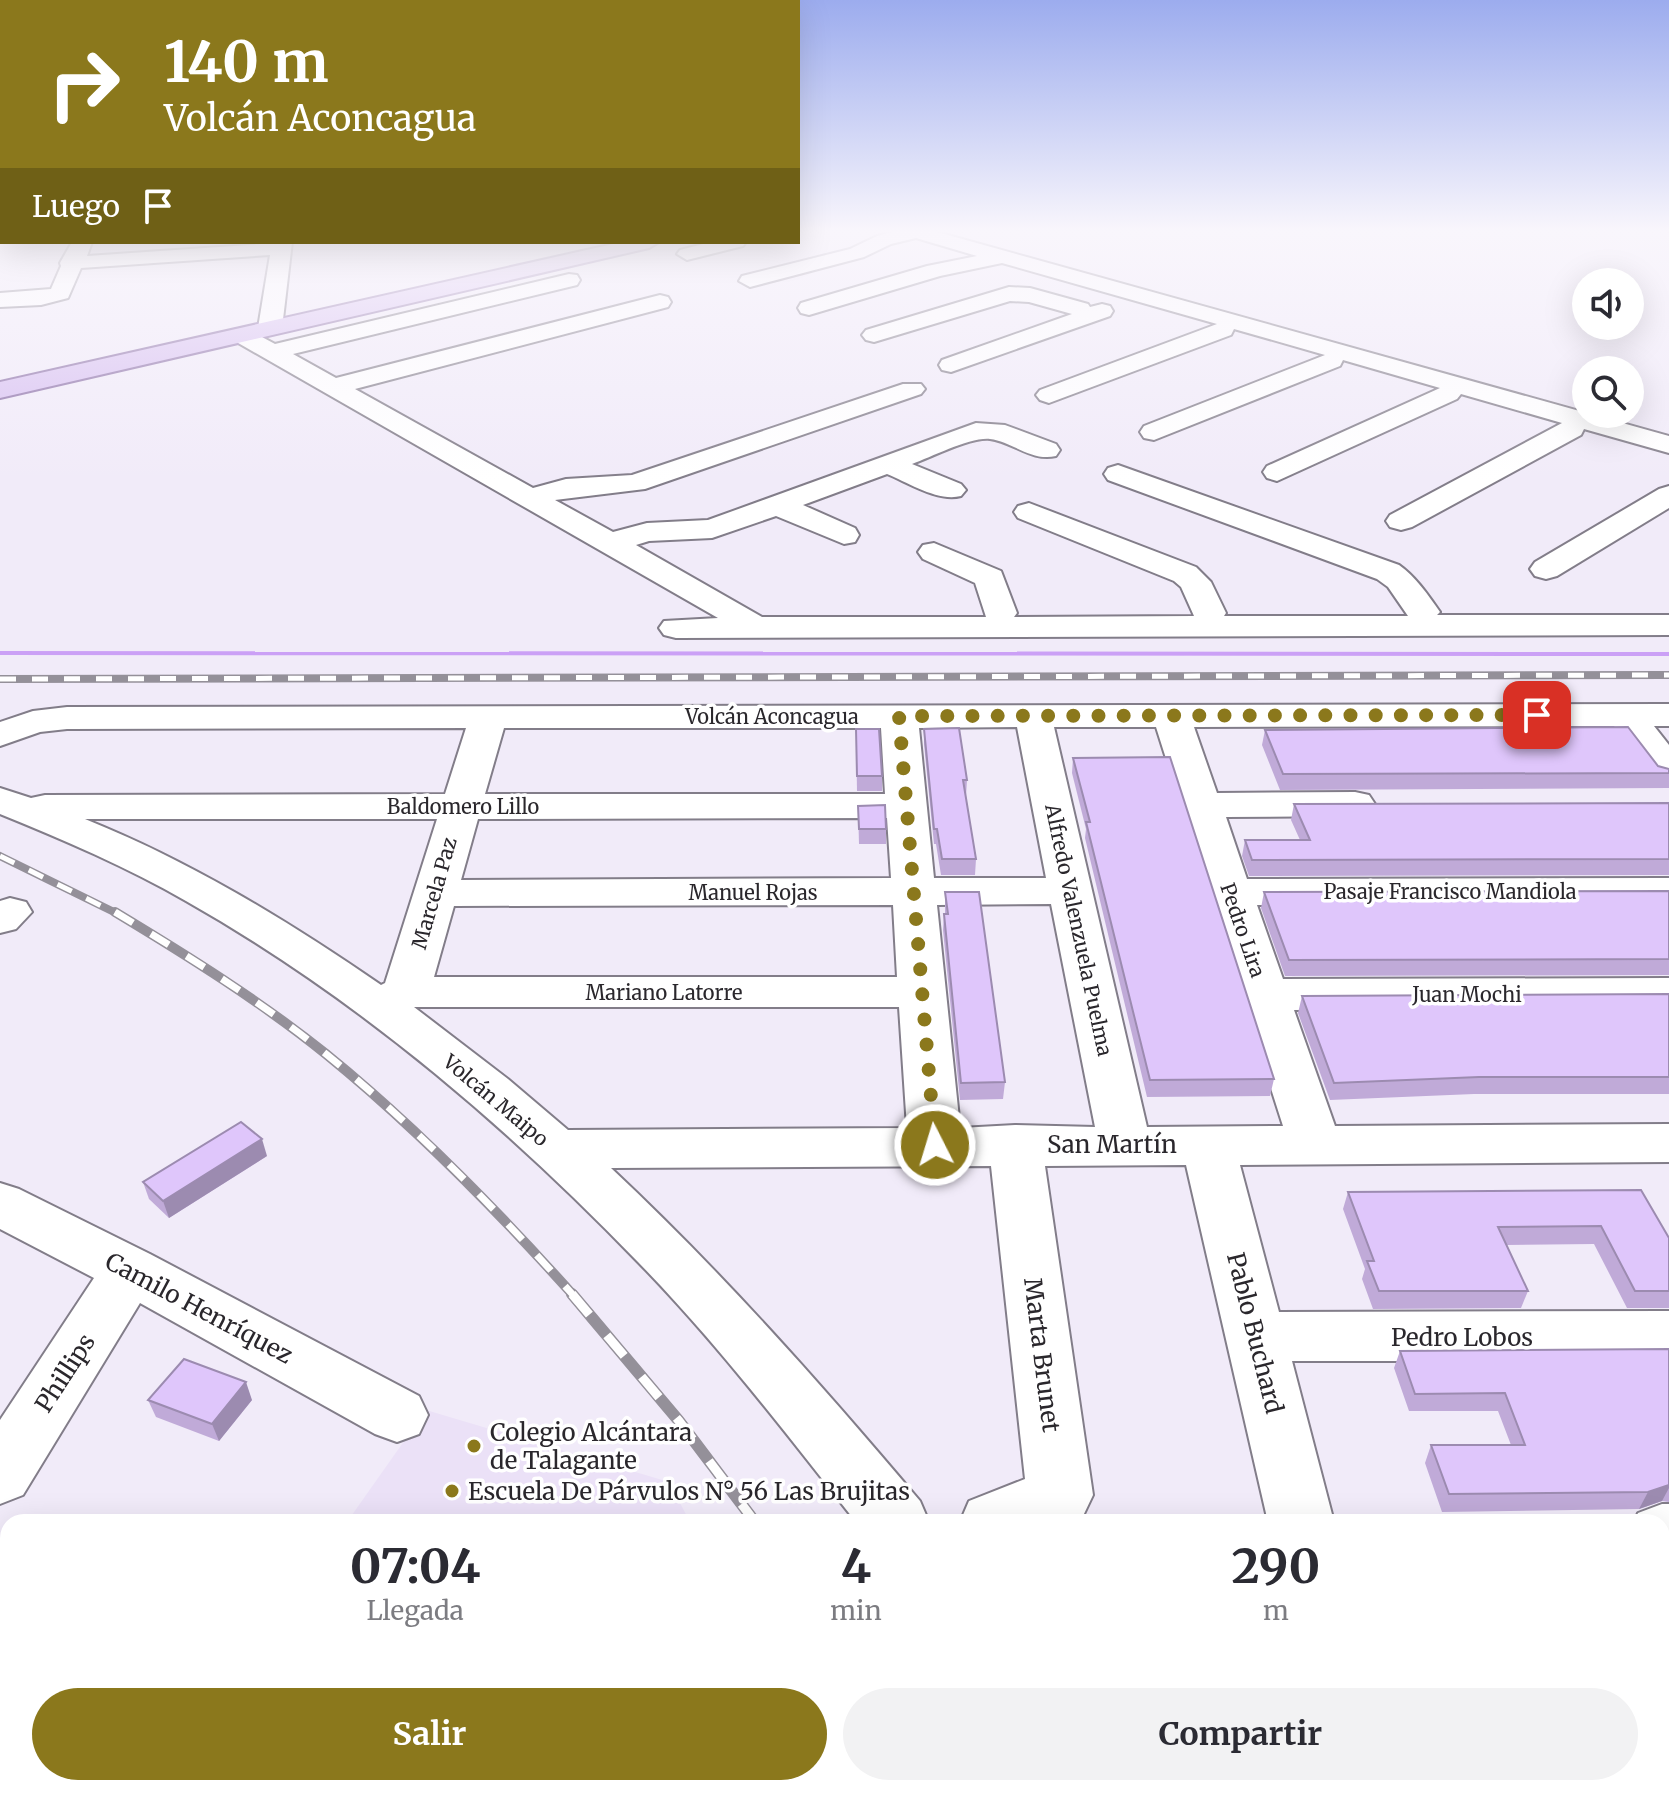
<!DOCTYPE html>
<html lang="es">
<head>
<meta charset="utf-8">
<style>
	body { margin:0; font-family:Merriweather,serif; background:#f2f2f3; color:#2b2b33; height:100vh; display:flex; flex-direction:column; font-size:30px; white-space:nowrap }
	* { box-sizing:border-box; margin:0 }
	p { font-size:26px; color:#7c7c81 }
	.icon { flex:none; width:44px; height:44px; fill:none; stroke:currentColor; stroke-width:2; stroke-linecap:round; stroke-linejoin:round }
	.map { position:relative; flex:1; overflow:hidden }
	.details { position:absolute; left:0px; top:1514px; width:1670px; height:282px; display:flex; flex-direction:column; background:#fff; border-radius:24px 24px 0 0; box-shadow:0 8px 32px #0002 }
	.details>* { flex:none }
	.guide { position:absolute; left:0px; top:0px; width:800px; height:244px; box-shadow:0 8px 32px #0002; background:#8b781c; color:#fff; overflow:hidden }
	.controls { position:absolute; left:1572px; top:268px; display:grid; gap:16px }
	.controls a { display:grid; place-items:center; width:72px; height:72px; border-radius:50%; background:#fff; box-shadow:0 8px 32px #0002; font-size:40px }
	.pin { position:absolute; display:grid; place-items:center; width:68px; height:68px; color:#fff; margin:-34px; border-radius:16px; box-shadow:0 4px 12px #0006 }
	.me { position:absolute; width:88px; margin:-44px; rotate:355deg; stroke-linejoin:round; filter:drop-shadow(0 0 6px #0008) }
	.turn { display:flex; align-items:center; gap:28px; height:168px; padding:0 32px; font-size:36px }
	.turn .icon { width:104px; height:104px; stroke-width:2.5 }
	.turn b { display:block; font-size:56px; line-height:68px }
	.then { display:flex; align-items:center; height:76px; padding:0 32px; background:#0003; gap:16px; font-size:30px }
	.eta { display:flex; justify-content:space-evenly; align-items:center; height:136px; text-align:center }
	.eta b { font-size:48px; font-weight:700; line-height:56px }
	.action { display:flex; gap:16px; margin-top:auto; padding:16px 32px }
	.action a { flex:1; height:92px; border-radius:48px; background:#8b781c; color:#fff; font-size:32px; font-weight:700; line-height:92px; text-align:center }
	.action a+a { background:#f2f2f3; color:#2b2b33 }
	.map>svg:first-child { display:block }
	.built { fill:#ebe1f7 }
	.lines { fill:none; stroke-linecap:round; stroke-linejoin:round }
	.stream { fill:#cba0f6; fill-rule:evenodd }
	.minor-casing { stroke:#827d89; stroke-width:4 }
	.major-casing { stroke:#8a6ea6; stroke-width:4 }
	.minor { fill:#fff; fill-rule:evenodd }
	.major { fill:#d7bff1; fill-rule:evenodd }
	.rail-far2-casing { stroke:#949099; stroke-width:8 }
	.rail-far1-casing { stroke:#949099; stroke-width:10 }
	.rail-casing { stroke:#949099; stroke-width:12 }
	.rail-far2 { stroke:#fff; stroke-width:5; stroke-dasharray:16; stroke-linecap:butt }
	.rail-far1 { stroke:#fff; stroke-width:7; stroke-dasharray:21; stroke-linecap:butt }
	.rail { stroke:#fff; stroke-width:9; stroke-dasharray:27; stroke-linecap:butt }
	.wall { fill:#c0aad8 }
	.shaded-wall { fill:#9c8bb0 }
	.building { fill:#dfc6fb; stroke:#9c8bb0; stroke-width:2 }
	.route { stroke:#8b781c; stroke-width:14; stroke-dasharray:0 25.2 }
	.poi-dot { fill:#8b781c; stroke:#fff; stroke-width:3 }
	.labels { text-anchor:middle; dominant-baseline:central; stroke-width:7; stroke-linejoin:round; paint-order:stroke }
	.street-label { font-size:20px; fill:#2a272c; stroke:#fff }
	.near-street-label { font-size:24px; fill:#2a272c; stroke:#fff }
	.near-poi-label { font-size:24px; fill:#2a272c; stroke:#fff; text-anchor:start }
</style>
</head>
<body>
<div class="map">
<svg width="1669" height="1795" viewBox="0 0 1669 1795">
	<rect width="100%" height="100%" fill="#f1ebf9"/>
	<!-- built -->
	<g class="built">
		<polygon points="426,1410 669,1482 690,1522 347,1522"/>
		<polygon points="159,1788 830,1788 834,1795 154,1795"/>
	</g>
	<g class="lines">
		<!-- stream -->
		<polygon class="stream" points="0,651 1669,652 1669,656 0,655"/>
		<defs>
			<g id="minor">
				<polygon points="899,230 930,230 1669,436 1669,453 1584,429 1581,435 1412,527 1401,530 1390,527 1386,521 1390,515 1562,423 1461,394 1457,399 1277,481 1267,478 1263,472 1267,466 1440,388 1343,360 1340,366 1154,440 1144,438 1140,432 1144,426 1325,355 1234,329 1231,335 1049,403 1040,400 1036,395 1040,390 1217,324 1002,263 940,276 809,315 801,313 798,308 801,303 927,266 977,256 916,238 891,244 864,257 750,287 739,281 742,276 850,249 877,236"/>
				<polygon points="72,242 92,242 87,256 292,242 282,328 278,333 262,333 258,328 270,255 81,268 68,298 41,305 0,307 0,293 51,289 61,266 60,263"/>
				<polygon points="711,242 746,242 743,246 687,260 677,254 680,250"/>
				<path d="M569 274 577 275 580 280 577 285 293 354 336 378 660 295 668 297 671 302 668 307 355 389 533 488 566 479 632 475 903 384H921L925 389 921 394 645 489 555 500 613 532 647 523 708 520 976 423 1005 425 1056 444 1060 450 1056 456C1032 462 1013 442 990 439 970 437 932 457 912 464L961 484 966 490 961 496C938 502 909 483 887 474L803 505 855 528 859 535 855 542 844 544 776 516 712 538 649 541 636 545 762 617H986L975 583 923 559 918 552 923 545 934 543 1001 571 1017 613 1014 617 1194 616 1181 587 1174 581 1018 518 1014 512 1018 506 1029 503 1196 567 1211 582 1226 613 1224 616H1408L1388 587 1377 579 1108 480 1104 474 1108 468 1118 465 1399 565C1416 577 1428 595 1440 612L1437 615H1669V635L676 638 664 635 659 628 664 621 718 618 233 340 229 335 233 330H249L275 344Z"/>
				<polygon points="1009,287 1030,288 1088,304 1090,307 1102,304 1110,306 1113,311 1110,316 951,372 942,370 939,365 942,360 1072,314 1029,302 1010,301 874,342 866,340 862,335 866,330"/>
				<polygon points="1669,486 1669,508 1557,576 1546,579 1535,576 1530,569 1535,562 1659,489"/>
				<path d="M1669 704V726H1654L1669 745V783L1655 779 1614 726 1194 727 1217 793 1355 792 1369 795 1375 804 1369 813 1355 816 1226 817 1247 879 1669 878V904L1257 905 1283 979 1669 978V1008L1294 1010 1335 1126 1669 1124V1162L1240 1165 1279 1312 1669 1311V1361H1292L1334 1522H1268L1186 1165 1045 1166 1093 1495 1083 1516 1068 1522H960L969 1501 1025 1479 991 1166 611 1168C722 1272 821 1384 920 1501L929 1522H856C786 1433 717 1343 638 1262 505 1124 354 996 186 901 127 867 64 840 0 814V788L31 798 45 795 445 794 466 728 67 729 40 732 0 746V722L33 711 67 707ZM1017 727 1046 878H934L919 728ZM1054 727H1156L1283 1126 1147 1127ZM504 728H881L885 794H485ZM887 818 891 878 461 880 478 819ZM85 819H437L385 983 381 985C288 921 190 861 85 819ZM1051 904 1095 1127 1015 1125 960 1128 937 905ZM893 905 897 977H434L454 906ZM899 1007 907 1128 568 1130 508 1079 414 1007Z"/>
				<polygon points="10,898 26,902 32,912 16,929 0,933 0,901"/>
				<polygon points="0,1183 19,1189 150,1254 419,1396 428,1415 419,1434 397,1442 375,1434 140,1303 23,1495 0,1504 0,1420 94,1278 0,1229"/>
				<polygon points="1662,1504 1669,1504 1669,1566 1662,1566 1662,1522 1634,1522 1638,1513"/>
			</g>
			<polygon id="major" points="622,242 659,242 649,248 0,398 0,382"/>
		</defs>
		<!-- minor casing -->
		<use href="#minor" class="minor-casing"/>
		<!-- major casing -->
		<use href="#major" class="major-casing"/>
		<!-- minor -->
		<use href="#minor" class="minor"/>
		<!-- major -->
		<use href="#major" class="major"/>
		<defs>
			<g id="rail-far2">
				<polyline points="0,679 1669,675"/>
				<polyline points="0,856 118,914"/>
			</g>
			<path id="rail-far1" d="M115 912C188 956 260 1001 326 1054 416 1127 497 1210 574 1296"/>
			<g id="rail">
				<polyline points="572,1294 679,1421 755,1522"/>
				<polyline points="927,1788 931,1795"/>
			</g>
		</defs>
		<!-- rail-far2 casing -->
		<use href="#rail-far2" class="rail-far2-casing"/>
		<!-- rail-far1 casing -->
		<use href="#rail-far1" class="rail-far1-casing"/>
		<!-- rail casing -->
		<use href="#rail" class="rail-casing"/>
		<!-- rail-far2 -->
		<use href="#rail-far2" class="rail-far2"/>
		<!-- rail-far1 -->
		<use href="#rail-far1" class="rail-far1"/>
		<!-- rail -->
		<use href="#rail" class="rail"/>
	</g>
	<!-- wall -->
	<g class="wall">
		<polygon points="856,729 882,776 882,791 857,791"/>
		<polygon points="924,729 967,780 966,796 976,859 975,875 941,875 936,844 934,844 924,744"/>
		<polygon points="1265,730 1658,766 1669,769 1669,788 1280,790 1262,745"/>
		<polygon points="1073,758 1274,1079 1270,1096 1147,1097 1085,838 1086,829 1072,773"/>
		<polygon points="1669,803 1669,875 1249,876 1242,856 1245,840 1300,840 1291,820 1294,804"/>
		<polygon points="858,806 886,829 886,844 859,844"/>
		<polygon points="1669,891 1669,975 1285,976 1261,908 1264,892"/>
		<polygon points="945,892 1005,1082 1003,1099 960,1100 943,930 944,914 945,914"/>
		<polygon points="1669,994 1669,1094 1474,1094 1330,1100 1298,1013 1302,996"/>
		<polygon points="267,1156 169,1218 149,1199 143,1182"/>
		<polygon points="1641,1190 1669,1238 1669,1308 1627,1308 1594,1244 1506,1245 1528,1291 1521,1308 1373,1309 1362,1279 1365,1269 1343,1209 1348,1192"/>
		<polygon points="1669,1349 1669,1502 1662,1501 1639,1509 1442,1512 1425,1463 1431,1445 1511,1445 1498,1411 1409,1411 1394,1368 1400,1351"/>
		<polygon points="148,1400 252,1400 219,1441 156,1417"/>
		<rect x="1662" y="1557" width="7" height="72"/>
	</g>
	<!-- shaded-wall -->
	<g class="shaded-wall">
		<polygon points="262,1139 267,1156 169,1218 163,1201"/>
		<polygon points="246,1382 252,1400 219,1441 212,1424"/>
		<polygon points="1669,1485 1669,1488 1662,1501 1639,1509 1648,1492"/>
	</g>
	<!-- building -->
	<g class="building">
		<polygon points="1628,727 1658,766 1669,769 1669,773 1283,774 1265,730"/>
		<polygon points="959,728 967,780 963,780 976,859 942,859 937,829 934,829 924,729"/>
		<polygon points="856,729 879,729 882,776 857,776"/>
		<polygon points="1170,757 1274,1079 1150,1080 1086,822 1090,822 1073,758"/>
		<polygon points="1669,803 1669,859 1252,860 1245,840 1310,840 1294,804"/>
		<polygon points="885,805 886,829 859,829 858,806"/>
		<polygon points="1669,891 1669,959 1289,960 1264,892"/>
		<polygon points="945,892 979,892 1005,1082 961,1083 944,914 948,914"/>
		<polygon points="1669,994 1669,1077 1479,1077 1334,1083 1302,996"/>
		<polygon points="241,1122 262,1139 163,1201 143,1182"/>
		<polygon points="1641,1190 1669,1238 1669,1291 1635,1291 1601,1226 1498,1227 1528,1291 1379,1291 1367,1261 1374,1261 1348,1192"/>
		<polygon points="1669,1349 1669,1485 1648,1492 1449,1494 1431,1445 1525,1445 1505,1393 1415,1394 1400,1351"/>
		<polygon points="184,1359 246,1382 212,1424 148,1400"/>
		<rect x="1662" y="1557" width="7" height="55"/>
	</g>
	<!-- sky -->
	<linearGradient id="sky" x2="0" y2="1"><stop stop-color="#9cacee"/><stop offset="0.48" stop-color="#f9f6fc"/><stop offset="1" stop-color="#f9f6fc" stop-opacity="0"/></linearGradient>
	<rect width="1669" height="481" fill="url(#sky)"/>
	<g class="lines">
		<!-- route -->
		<polyline class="route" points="935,1145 899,716 1537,715"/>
	</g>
	<!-- markers -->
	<g class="poi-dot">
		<circle cx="474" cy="1446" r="8"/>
		<circle cx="452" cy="1491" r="8"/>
	</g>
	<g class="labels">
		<!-- street labels -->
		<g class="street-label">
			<text x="772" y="716">Volcán Aconcagua</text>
			<text x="463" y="806">Baldomero Lillo</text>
			<text x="1450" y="891">Pasaje Francisco Mandiola</text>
			<text x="753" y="892">Manuel Rojas</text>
			<text transform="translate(434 893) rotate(-74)">Marcela Paz</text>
			<text transform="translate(1079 930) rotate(78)">Alfredo Valenzuela Puelma</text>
			<text transform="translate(1243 930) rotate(71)">Pedro Lira</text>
			<text x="664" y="992">Mariano Latorre</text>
			<text x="1467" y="994">Juan Mochi</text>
			<text transform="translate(496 1100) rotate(40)">Volcán Maipo</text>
		</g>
		<!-- near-street labels -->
		<g class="near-street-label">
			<text x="1112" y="1144">San Martín</text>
			<text transform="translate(199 1308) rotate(28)">Camilo Henríquez</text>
			<text transform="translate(1255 1333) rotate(76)">Pablo Buchard</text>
			<text x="1462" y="1337">Pedro Lobos</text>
			<text transform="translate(1042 1355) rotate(83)">Marta Brunet</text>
			<text transform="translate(65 1373) rotate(-57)">Phillips</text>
		</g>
		<!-- near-poi labels -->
		<g class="near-poi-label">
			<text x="490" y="1432">Colegio Alcántara<tspan x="490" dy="28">de Talagante</tspan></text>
			<text x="468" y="1491">Escuela De Párvulos N° 56 Las Brujitas</text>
		</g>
	</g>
</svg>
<div class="controls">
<a><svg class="icon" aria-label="sound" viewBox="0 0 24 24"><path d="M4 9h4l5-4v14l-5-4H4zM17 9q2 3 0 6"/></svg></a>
<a><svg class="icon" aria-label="search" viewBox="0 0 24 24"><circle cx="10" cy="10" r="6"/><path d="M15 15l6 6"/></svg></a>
</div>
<div class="pin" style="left:1537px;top:715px;background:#d93025"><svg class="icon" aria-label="arrive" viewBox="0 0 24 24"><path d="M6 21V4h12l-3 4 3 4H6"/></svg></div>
<svg class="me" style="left:935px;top:1145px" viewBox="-20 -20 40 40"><circle r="17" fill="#8b781c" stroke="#fff" stroke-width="3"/><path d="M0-11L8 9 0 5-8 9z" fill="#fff"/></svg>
<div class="guide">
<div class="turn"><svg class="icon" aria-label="right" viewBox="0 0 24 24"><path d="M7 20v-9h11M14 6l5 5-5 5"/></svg><div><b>140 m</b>Volcán Aconcagua</div></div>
<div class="then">Luego<svg class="icon" aria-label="arrive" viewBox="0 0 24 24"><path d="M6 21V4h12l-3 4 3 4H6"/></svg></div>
</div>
<section class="details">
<div class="eta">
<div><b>07:04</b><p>Llegada</p></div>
<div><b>4</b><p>min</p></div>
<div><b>290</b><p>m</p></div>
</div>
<div class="action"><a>Salir</a><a>Compartir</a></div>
</section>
</div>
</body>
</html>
